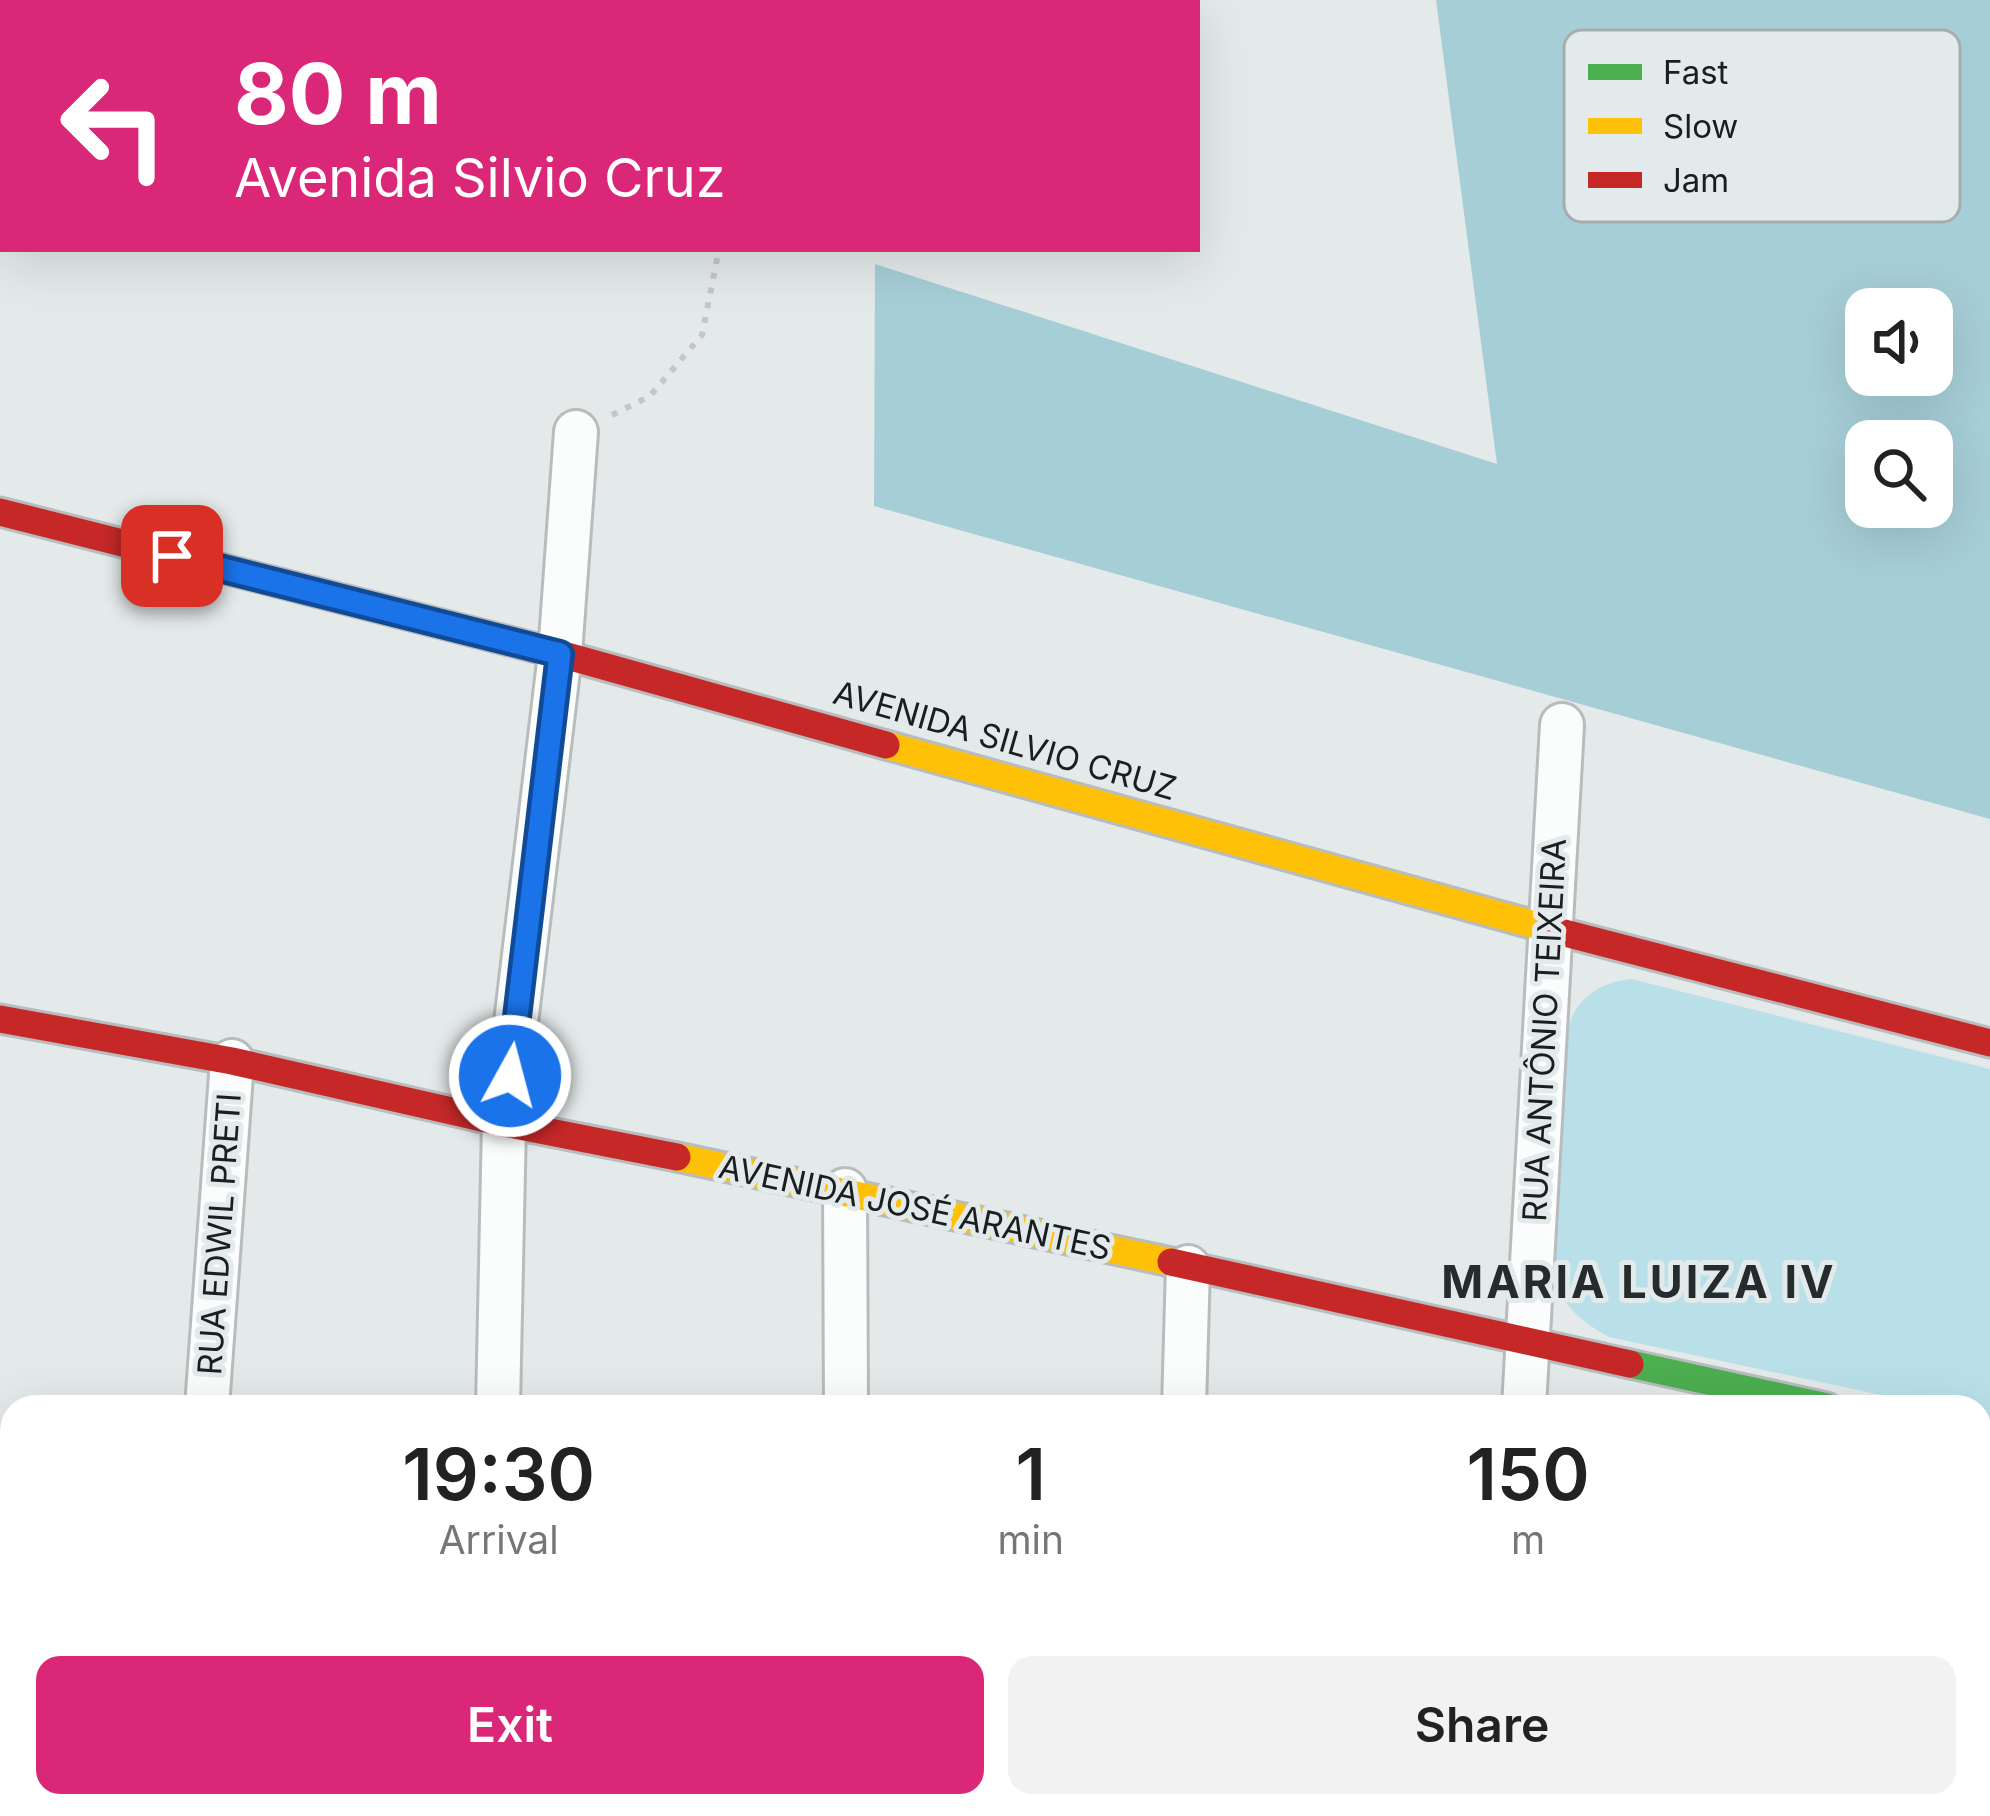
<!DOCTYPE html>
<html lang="en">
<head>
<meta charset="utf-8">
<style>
	body { margin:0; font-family:Inter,sans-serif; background:#f2f2f2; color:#222; height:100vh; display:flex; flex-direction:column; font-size:45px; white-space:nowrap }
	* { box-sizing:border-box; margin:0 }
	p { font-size:39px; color:#767676 }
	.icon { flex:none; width:66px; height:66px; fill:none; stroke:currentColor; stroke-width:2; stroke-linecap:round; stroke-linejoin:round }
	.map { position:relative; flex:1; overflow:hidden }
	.side { position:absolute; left:0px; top:1395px; width:1992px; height:423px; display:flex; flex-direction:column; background:#fff; border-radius:36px 36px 0 0; box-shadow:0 12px 48px #0002 }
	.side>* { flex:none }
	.top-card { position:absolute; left:0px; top:0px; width:1200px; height:252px; box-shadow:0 12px 48px #0002; background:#db2777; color:#fff; overflow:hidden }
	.buttons { position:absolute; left:1845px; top:288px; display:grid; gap:24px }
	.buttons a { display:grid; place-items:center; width:108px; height:108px; border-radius:24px; background:#fff; box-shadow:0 12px 48px #0002; font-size:60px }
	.pin { position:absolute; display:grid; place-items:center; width:102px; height:102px; color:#fff; margin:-51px; border-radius:24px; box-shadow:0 6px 18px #0006 }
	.me { position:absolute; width:132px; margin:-66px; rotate:7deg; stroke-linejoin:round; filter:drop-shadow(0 0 9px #0008) }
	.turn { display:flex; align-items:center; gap:42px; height:252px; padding:0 36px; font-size:54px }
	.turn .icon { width:156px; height:156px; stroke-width:2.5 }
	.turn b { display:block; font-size:84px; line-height:102px }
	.eta { display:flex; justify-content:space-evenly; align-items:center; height:204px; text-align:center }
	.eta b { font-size:72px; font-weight:600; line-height:84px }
	.action { display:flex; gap:24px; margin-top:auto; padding:24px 36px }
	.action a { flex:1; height:138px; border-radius:24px; background:#db2777; color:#fff; font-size:48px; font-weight:600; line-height:138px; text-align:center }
	.action a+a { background:#f2f2f2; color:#222 }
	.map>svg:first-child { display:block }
	.green { fill:#b9e0e9 }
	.forest { fill:#a6ced7; fill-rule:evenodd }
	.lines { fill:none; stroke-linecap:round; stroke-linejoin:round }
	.street-casing { stroke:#b9bcbd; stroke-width:48 }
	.fast-casing { stroke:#b9bcbd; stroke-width:33 }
	.slow-casing { stroke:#b9bcbd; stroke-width:33 }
	.jam-casing { stroke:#b9bcbd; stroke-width:33 }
	.path { stroke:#c5c6c7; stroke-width:6; stroke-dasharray:6 9; stroke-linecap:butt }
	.street { stroke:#fbfcfc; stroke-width:42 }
	.fast { stroke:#4caf50; stroke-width:27 }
	.slow { stroke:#ffc107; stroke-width:27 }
	.jam { stroke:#c62828; stroke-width:27 }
	.route-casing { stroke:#114b97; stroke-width:30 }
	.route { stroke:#1a73e8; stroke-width:21 }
	.labels { text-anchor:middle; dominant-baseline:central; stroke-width:10; stroke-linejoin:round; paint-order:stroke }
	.street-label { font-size:33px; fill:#1b1e1f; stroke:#e2eaec }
	.district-label { font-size:45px; font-weight:bold; letter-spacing:3px; fill:#262c2e; stroke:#e2eaec }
	.key { fill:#e2eaec; stroke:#a6adae; stroke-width:3 }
	.key-label { font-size:33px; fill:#1b1e1f }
</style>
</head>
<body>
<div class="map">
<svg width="1990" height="1816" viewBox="0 0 1990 1816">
	<rect width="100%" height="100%" fill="#e4e9ea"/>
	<!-- green -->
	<path class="green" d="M1631 979 1990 1069V1418L1980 1416V1407H1938L1609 1337C1575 1318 1555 1299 1550 1260L1567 1031C1576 998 1598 983 1631 979Z"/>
	<!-- forest -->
	<path class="forest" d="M1436 0H1990V819L874 506 875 264 1497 464ZM1866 309H1932V375H1866ZM1866 441H1932V507H1866Z"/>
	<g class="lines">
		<defs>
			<g id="street">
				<polyline points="79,3 79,0"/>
				<polyline points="0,140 3,141"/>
				<polyline points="845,1190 846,1407"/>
				<polyline points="207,1407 232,1061"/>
				<polyline points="498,1407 504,1123 560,654 576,432"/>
				<polyline points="1184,1407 1188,1267"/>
				<polyline points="1524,1407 1562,725"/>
				<polyline points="1980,1440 1990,1442"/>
				<polyline points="501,1806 501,1816"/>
				<polyline points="846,1806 846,1816"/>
				<polyline points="178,1816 179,1806"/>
				<polyline points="1172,1816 1172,1806"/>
				<polyline points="1511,1816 1512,1806"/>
				<polyline points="1858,1816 1858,1806"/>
			</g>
			<polyline id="fast" points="1630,1364 1827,1407"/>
			<g id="slow">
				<polyline points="886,745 1553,930"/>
				<polyline points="677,1157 1171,1262"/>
			</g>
			<g id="jam">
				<polyline points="0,512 560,654 886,745"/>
				<polyline points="1553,930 1990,1043"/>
				<polyline points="0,1019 232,1061 504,1123 677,1157"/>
				<polyline points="1171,1262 1630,1364"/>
			</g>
		</defs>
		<!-- street casing -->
		<use href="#street" class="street-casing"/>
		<!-- fast casing -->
		<use href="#fast" class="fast-casing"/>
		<!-- slow casing -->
		<use href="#slow" class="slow-casing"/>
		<!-- jam casing -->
		<use href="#jam" class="jam-casing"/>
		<!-- path -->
		<g class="path">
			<polyline points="725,0 725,3"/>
			<polyline points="612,415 650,396 702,335 719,249"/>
		</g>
		<!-- street -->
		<use href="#street" class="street"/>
		<!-- fast -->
		<use href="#fast" class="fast"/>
		<!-- slow -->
		<use href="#slow" class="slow"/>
		<!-- jam -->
		<use href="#jam" class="jam"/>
	</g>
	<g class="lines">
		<defs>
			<polyline id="route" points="172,556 560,654 510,1076"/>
		</defs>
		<!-- route casing -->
		<use href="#route" class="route-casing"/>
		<!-- route -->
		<use href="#route" class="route"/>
	</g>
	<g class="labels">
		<!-- street labels -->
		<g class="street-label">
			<text transform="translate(1005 740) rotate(16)">AVENIDA SILVIO CRUZ</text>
			<text transform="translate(1544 1030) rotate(-87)">RUA ANTÔNIO TEIXEIRA</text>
			<text transform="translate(915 1207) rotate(12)">AVENIDA JOSÉ ARANTES</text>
			<text transform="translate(219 1234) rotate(-86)">RUA EDWIL PRETI</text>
		</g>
		<!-- district labels -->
		<g class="district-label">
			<text x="1639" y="1281">MARIA LUIZA IV</text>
		</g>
	</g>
	<!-- legend -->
	<rect x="1564" y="30" width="396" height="192" rx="18" class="key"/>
	<rect x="1588" y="64" width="54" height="16" fill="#4caf50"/>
	<rect x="1588" y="118" width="54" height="16" fill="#ffc107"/>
	<rect x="1588" y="172" width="54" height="16" fill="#c62828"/>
	<g class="key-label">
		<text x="1663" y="84">Fast</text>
		<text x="1663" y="138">Slow</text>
		<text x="1663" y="192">Jam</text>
	</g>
</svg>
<div class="buttons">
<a><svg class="icon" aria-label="sound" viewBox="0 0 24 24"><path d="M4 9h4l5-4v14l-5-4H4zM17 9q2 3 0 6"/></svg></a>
<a><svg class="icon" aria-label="search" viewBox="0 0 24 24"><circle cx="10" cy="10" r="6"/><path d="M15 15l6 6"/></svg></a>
</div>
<div class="pin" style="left:172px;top:556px;background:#d93025"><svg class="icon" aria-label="arrive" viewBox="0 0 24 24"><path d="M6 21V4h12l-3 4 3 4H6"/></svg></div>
<svg class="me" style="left:510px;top:1076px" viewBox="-20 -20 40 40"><circle r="17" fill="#1a73e8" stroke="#fff" stroke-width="3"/><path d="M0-11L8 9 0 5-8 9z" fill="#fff"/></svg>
<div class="top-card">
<div class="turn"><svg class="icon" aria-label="left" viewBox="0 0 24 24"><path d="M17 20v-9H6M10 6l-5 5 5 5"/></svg><div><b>80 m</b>Avenida Silvio Cruz</div></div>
</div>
<section class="side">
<div class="eta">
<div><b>19:30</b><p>Arrival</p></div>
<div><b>1</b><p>min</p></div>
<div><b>150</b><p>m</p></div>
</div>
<div class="action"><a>Exit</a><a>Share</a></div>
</section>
</div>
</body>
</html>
